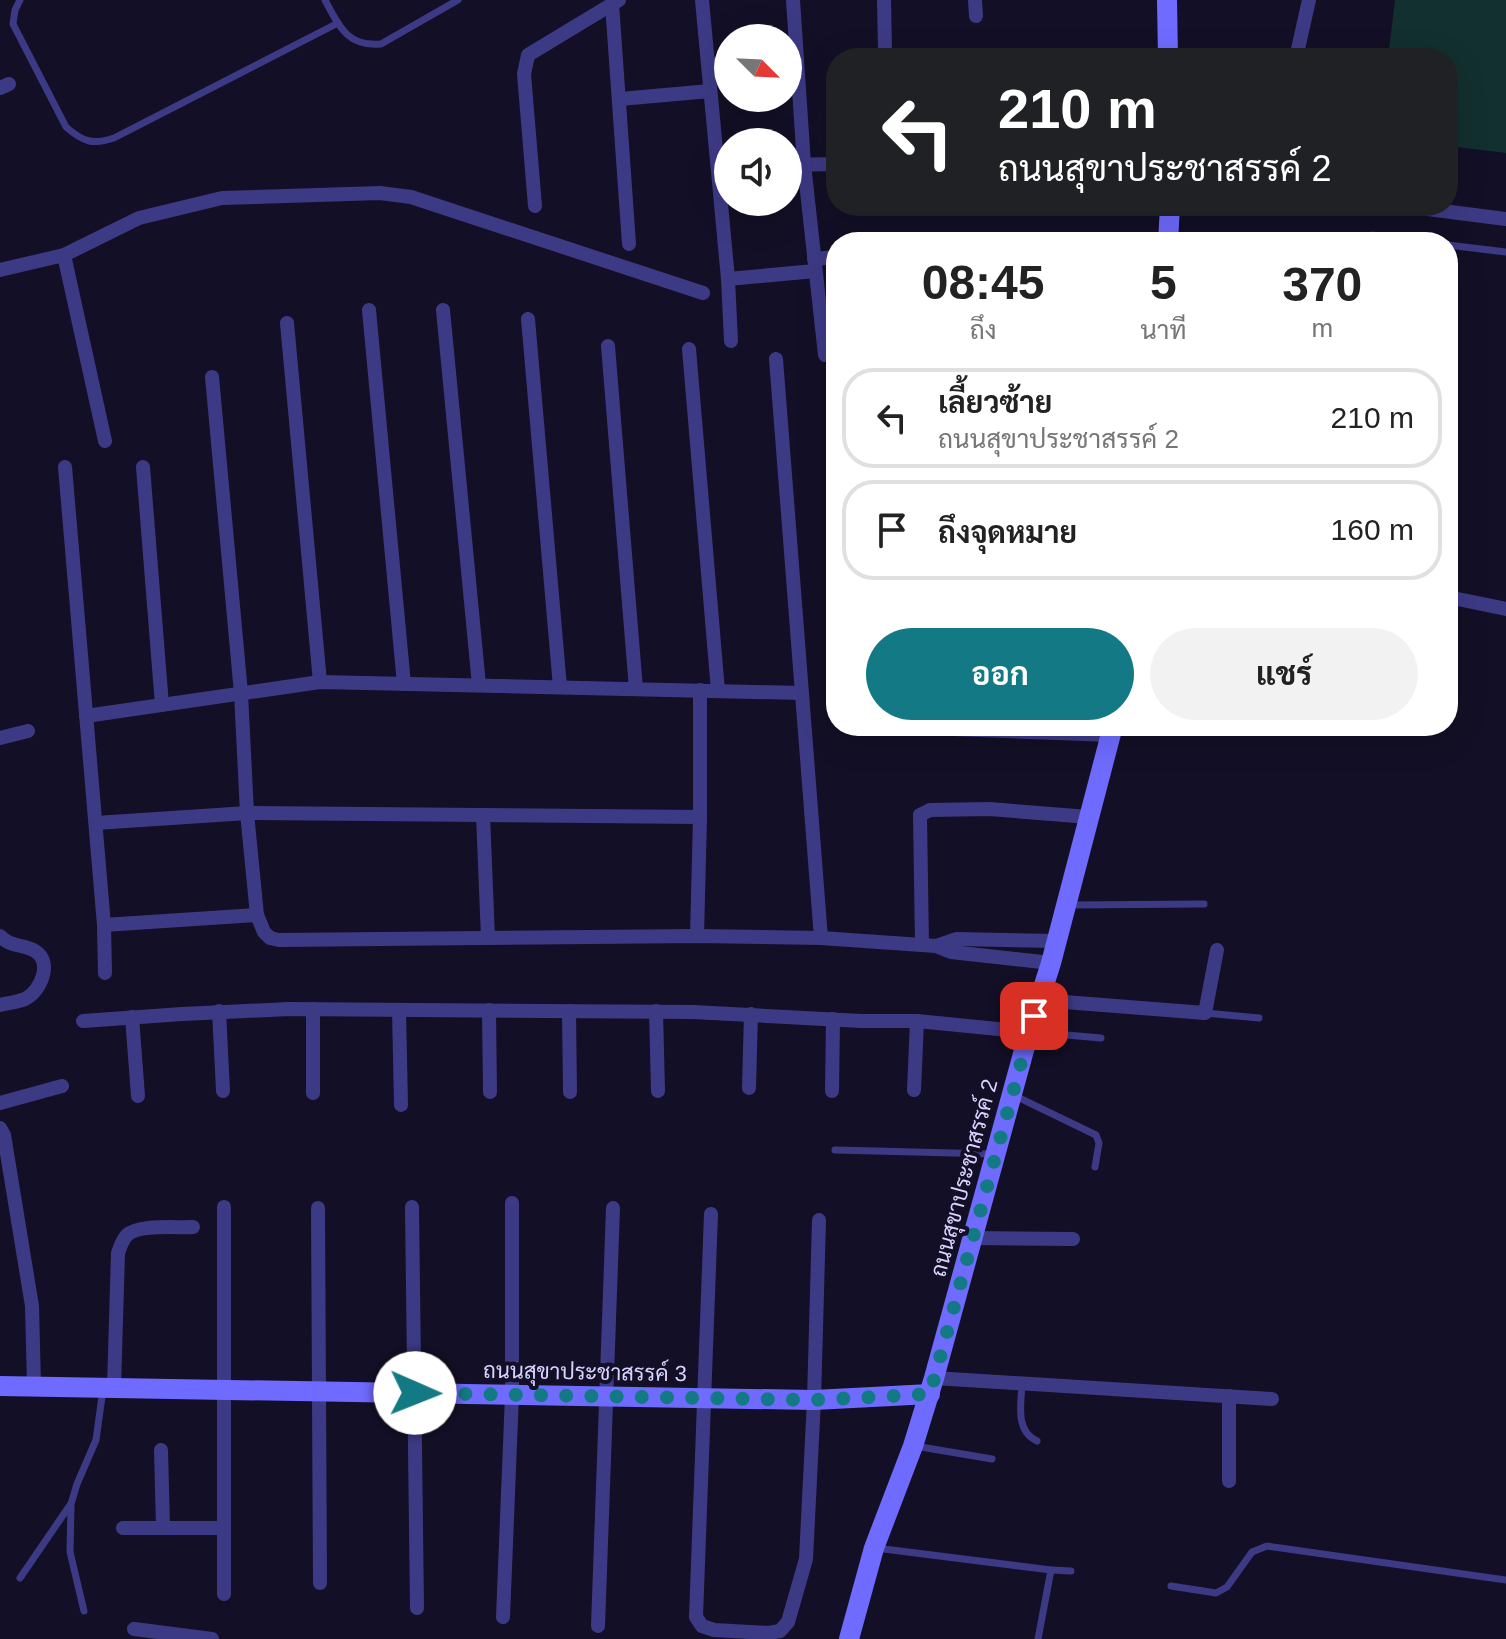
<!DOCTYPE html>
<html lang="th">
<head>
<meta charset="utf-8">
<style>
	body { margin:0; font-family:Helvetica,Sarabun,sans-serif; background:#f2f2f2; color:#222; height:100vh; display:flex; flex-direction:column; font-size:30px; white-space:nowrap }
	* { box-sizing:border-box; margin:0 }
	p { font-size:26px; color:#767676 }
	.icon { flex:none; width:44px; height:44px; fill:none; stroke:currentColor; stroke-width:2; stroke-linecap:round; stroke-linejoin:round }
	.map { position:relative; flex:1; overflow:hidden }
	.side { position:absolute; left:826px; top:232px; width:632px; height:504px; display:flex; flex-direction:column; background:#fff; border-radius:32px; box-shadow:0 8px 32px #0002 }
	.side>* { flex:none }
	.top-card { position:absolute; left:826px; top:48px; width:632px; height:168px; border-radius:32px; box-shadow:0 8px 32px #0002; background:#202124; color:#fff; overflow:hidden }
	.needle { width:52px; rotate:114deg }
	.tools { position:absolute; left:714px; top:24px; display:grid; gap:16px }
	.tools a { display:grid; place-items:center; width:88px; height:88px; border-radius:50%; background:#fff; box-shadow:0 8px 32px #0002; font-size:40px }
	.pin { position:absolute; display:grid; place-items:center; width:68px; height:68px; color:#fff; margin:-34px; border-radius:16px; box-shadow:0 4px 12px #0006 }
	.me { position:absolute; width:88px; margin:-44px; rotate:91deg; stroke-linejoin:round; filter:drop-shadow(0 0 6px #0008) }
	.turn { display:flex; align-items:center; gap:28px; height:168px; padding:0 40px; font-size:36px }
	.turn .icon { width:104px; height:104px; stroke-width:2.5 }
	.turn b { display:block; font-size:56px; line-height:68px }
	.eta { display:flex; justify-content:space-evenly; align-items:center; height:136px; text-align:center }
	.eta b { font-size:48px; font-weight:700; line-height:56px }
	.primary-button { display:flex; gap:16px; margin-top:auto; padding:16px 40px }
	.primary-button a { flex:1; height:92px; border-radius:48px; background:#137a85; color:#fff; font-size:32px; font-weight:700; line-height:92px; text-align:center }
	.primary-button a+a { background:#f2f2f2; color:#222 }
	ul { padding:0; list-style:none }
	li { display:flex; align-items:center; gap:24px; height:100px; margin:0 16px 12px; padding:0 24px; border:4px solid #e0e0e0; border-radius:32px }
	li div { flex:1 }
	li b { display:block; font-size:30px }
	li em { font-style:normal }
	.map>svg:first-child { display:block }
	.green { fill:#12302f }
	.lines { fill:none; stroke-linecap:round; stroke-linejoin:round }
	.lane { stroke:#3d3a85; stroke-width:7 }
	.street { stroke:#3d3a85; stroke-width:14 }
	.secondary { stroke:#6f6bff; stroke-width:20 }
	.route { stroke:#137a85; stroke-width:14; stroke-dasharray:0 25.2 }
	.labels { text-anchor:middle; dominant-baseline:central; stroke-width:8; stroke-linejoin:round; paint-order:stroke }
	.street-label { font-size:22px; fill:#d9d4ff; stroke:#130f26 }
</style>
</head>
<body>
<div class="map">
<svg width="1506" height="1639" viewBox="0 0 1506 1639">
	<rect width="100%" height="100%" fill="#130f26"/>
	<!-- green -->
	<polygon class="green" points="1395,0 1506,0 1506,153 1448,146 1448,58 1388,58"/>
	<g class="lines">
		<!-- lane -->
		<g class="lane">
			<path d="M20 0 15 10 13 24 66 127C83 142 93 145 114 138L338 23"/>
			<path d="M325 0C339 26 347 47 381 44L458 0"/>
			<polyline points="1372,235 1426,242"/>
			<polyline points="1448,245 1506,252"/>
			<polyline points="1068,905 1204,904"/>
			<polyline points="1205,1013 1259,1018"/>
			<polyline points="1032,1032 1101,1038"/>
			<polyline points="1013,1095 1096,1135 1099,1143 1095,1167"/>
			<polyline points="835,1150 993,1154"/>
			<path d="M1022 1384C1021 1404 1015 1431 1037 1441"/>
			<polyline points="915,1446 992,1459"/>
			<polyline points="876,1548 1051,1570 1038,1639"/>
			<polyline points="1051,1570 1071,1571"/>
			<polyline points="20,1578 70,1505"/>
			<polyline points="1171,1586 1216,1593 1227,1587 1252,1552 1267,1546 1506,1580"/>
			<polyline points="84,1611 70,1552 71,1504 77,1484 96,1440 103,1389"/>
		</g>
		<!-- street -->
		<g class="street">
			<polyline points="702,0 728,279 731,341"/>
			<polyline points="793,0 804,164 825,355"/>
			<polyline points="884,0 885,50"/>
			<polyline points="975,0 976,16"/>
			<polyline points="612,4 629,244"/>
			<polyline points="1296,58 1309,0"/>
			<polyline points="708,64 728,63"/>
			<polyline points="0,88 9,84"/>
			<polyline points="620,99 710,91"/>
			<polyline points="788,165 836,164"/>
			<polyline points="535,206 524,74 528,55 619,0"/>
			<polyline points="1404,206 1506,219"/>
			<polyline points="64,255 105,441"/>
			<polyline points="814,259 836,257"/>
			<polyline points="0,270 64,255 139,218 222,198 380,193 411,197 703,293"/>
			<polyline points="728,279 815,271"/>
			<polyline points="369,310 404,684"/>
			<polyline points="443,310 479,685"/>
			<polyline points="528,319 560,687"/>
			<polyline points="287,323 320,682"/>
			<polyline points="608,346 636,689"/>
			<polyline points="689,349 718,691"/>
			<polyline points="776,359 821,938"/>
			<polyline points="212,377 241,693 247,813 257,915 264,932 270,938 279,940 697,936 821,938 936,946 951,952 1051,963"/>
			<polyline points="65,467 104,925 105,973"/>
			<polyline points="143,467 162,705"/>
			<polyline points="1448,597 1506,609"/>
			<polyline points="86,716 320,682 801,693"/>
			<polyline points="900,727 1111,735"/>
			<polyline points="0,738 28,731"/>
			<polyline points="483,815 488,938"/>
			<polyline points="96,823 247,813 700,817"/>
			<polyline points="104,925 257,915"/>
			<path d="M0 936C10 947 23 944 35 951 53 962 41 991 25 999 18 1002 8 1003 0 1005"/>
			<polyline points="697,936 700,817 700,690"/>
			<polyline points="922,945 920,815 930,810 989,809 1089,817"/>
			<polyline points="936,946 956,939 1055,941"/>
			<polyline points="1039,1000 1205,1013 1217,950"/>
			<polyline points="399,1010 401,1105"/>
			<polyline points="489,1010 490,1092"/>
			<polyline points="219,1011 223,1091"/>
			<polyline points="569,1011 570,1092"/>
			<polyline points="656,1011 658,1091"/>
			<polyline points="132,1017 138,1096"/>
			<polyline points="83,1021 182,1014 289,1009 693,1012 861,1021 917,1021 1029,1032"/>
			<polyline points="749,1088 751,1014"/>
			<polyline points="914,1090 917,1021"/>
			<polyline points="832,1091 833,1019"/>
			<polyline points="313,1093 313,1009"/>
			<polyline points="0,1103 62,1086"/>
			<polyline points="0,1128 4,1135 32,1306 34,1386"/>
			<polyline points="224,1207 224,1594"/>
			<polyline points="412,1207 417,1608"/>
			<polyline points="318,1208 320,1583"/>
			<polyline points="711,1214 696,1617 702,1626 714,1630 769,1633 780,1631 788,1622 806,1559 814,1400 819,1220"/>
			<polyline points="973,1238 1073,1239"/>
			<polyline points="934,1378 1272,1399"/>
			<path d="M114 1387 118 1253C120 1247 123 1239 127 1235 139 1224 176 1228 193 1227"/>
			<polyline points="161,1450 163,1527"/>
			<polyline points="1229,1481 1229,1396"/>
			<polyline points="123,1528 223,1528"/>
			<polyline points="503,1617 512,1395 512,1203"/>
			<polyline points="598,1626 613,1208"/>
			<polyline points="134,1629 212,1639"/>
		</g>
		<!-- secondary -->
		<g class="secondary">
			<polyline points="1167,0 1168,58"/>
			<polyline points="1168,242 1170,206"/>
			<polyline points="0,1386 814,1400 930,1394"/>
			<polyline points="849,1639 874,1548 913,1446 934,1378 1029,1032 1051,963 1113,726"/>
		</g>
	</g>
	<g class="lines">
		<!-- route -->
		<polyline class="route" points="415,1393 814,1400 930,1394 1034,1016"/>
	</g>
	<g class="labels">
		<!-- street labels -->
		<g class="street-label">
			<text transform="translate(964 1178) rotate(-75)">ถนนสุขาประชาสรรค์ 2</text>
			<text transform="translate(585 1372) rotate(1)">ถนนสุขาประชาสรรค์ 3</text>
		</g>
	</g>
</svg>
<div class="tools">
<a><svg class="needle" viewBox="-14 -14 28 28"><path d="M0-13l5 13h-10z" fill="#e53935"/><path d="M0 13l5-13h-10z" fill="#767676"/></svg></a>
<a><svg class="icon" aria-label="sound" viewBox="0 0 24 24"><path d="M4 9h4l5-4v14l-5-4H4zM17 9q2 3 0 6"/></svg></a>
</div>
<div class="pin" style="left:1034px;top:1016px;background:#d93025"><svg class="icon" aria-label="arrive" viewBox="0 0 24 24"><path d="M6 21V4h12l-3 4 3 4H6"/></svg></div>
<svg class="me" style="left:415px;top:1393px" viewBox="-20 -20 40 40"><circle r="19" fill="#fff"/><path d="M0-13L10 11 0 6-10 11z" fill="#137a85"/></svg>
<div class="top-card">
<div class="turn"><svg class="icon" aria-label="left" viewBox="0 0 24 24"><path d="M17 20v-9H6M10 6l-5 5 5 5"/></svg><div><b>210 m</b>ถนนสุขาประชาสรรค์ 2</div></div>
</div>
<section class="side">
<div class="eta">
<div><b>08:45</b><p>ถึง</p></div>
<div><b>5</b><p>นาที</p></div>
<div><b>370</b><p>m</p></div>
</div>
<ul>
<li><svg class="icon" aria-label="left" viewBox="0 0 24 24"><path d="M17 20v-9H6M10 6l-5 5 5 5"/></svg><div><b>เลี้ยวซ้าย</b><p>ถนนสุขาประชาสรรค์ 2</p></div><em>210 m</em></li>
<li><svg class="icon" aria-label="arrive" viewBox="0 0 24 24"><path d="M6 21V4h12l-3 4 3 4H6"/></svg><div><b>ถึงจุดหมาย</b></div><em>160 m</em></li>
</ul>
<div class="primary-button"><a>ออก</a><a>แชร์</a></div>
</section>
</div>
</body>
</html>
